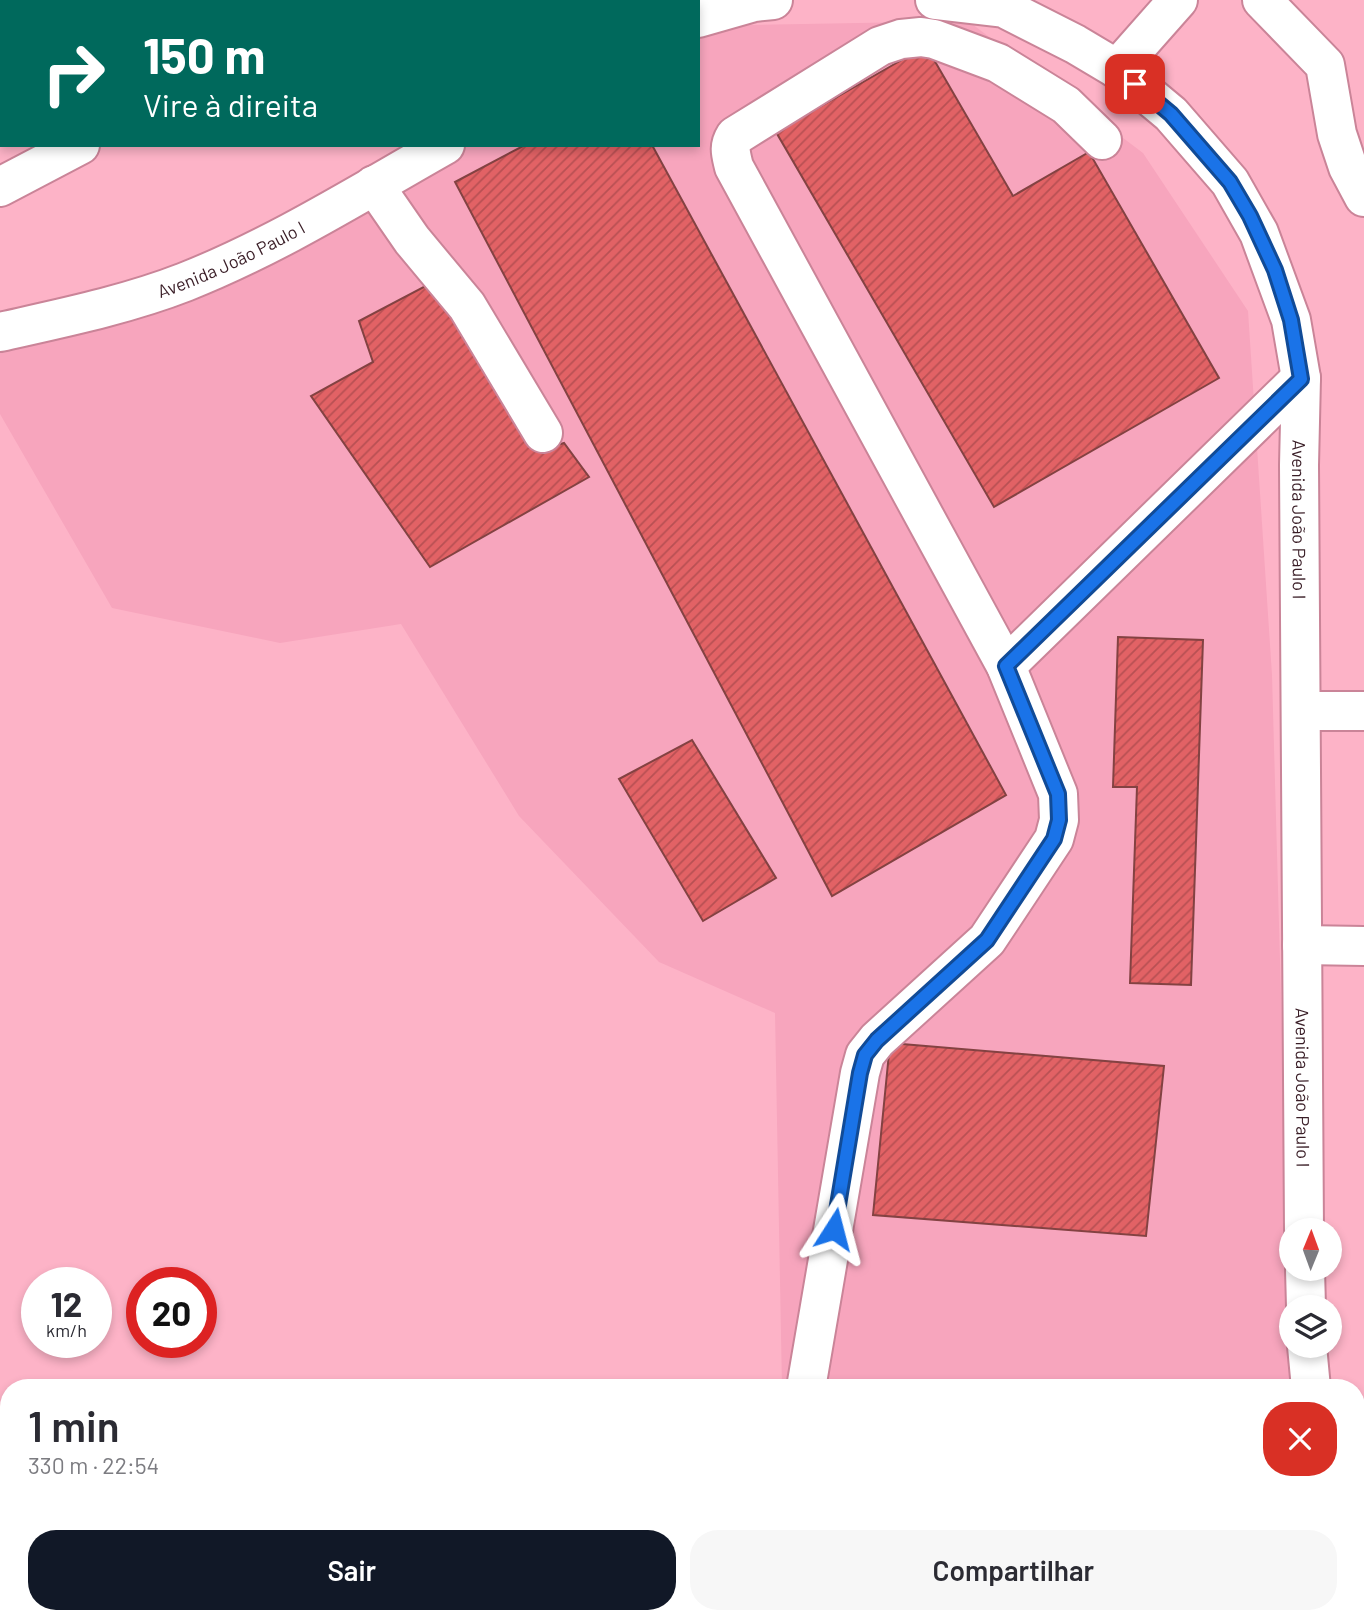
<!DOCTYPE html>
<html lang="pt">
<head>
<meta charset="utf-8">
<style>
	body { margin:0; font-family:Barlow,sans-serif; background:#f7f7f7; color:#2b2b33; height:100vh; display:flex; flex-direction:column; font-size:26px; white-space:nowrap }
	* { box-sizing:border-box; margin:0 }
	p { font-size:23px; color:#7c7c81 }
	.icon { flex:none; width:38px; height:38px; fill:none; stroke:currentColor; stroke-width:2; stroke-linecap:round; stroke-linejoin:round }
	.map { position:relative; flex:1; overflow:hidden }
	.panel { position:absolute; left:0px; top:1379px; width:1365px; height:245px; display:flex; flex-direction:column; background:#fff; border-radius:28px 28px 0 0; box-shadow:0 4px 10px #0003 }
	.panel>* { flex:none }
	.top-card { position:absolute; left:0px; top:0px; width:700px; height:147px; box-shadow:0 4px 10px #0003; background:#00695c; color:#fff; overflow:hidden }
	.needle { width:46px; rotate:1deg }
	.tools { position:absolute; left:1279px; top:1218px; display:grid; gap:14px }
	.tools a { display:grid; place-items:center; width:63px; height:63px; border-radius:50%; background:#fff; box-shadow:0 4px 10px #0003; font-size:35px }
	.speed { position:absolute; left:21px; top:1267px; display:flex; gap:14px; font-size:35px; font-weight:700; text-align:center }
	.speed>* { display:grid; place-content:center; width:91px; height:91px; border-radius:50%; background:#fff; box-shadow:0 4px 10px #0003; line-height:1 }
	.speed small { font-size:18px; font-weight:400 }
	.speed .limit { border:10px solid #d22; background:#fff; color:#111 }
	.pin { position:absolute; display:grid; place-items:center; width:60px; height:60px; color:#fff; margin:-30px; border-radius:14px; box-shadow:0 4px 10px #0006 }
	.me { position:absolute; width:77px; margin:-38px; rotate:9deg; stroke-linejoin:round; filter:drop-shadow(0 0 5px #0008) }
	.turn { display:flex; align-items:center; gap:24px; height:147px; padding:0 28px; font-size:32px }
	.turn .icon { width:91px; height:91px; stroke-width:2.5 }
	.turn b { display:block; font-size:49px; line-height:60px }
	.round { display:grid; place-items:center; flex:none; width:74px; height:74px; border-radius:28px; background:#f7f7f7 }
	.head { display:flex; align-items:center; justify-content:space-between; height:119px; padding:0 28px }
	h1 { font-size:42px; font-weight:600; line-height:52px }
	.primary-button { display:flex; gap:14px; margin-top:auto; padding:14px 28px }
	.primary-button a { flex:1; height:80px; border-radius:28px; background:#111827; color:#fff; font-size:28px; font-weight:600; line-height:80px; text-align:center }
	.primary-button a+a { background:#f7f7f7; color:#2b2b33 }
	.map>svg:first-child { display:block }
	.built { fill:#f7a5bd }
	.building { fill:url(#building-hatch); stroke:#834242; stroke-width:2 }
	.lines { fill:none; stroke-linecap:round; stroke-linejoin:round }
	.minor-casing { stroke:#ca8498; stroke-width:42 }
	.major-casing { stroke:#ca8498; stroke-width:42 }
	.highway-casing { stroke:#ca8498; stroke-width:42 }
	.minor { stroke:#fff; stroke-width:38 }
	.major { stroke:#fff; stroke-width:38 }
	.highway { stroke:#fff; stroke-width:38 }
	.route-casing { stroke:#114b97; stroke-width:18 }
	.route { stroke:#1a73e8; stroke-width:12 }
	.labels { text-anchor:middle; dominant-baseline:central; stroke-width:5; stroke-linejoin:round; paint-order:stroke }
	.street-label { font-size:18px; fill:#391d26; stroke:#f8cad6 }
</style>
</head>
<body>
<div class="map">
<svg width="1364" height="1624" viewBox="0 0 1364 1624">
	<defs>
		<pattern id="building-hatch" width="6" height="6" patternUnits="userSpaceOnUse" patternTransform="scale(1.75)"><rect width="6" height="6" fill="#e26265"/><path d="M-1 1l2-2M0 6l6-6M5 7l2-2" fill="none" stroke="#b85053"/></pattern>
	</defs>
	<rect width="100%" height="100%" fill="#fdb3c7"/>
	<!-- built -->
	<g class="built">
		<polygon points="968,21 1143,153 1248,311 1272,675 1292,1388 782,1388 775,1013 659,962 519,816 401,624 280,643 112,608 0,414 0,351 209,286 465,145 698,145 698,26"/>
		<polygon points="770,1615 1356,1615 1362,1624 769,1624"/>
	</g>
	<!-- building -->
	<g class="building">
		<polygon points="926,46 1013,196 1089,152 1219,378 994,507 776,132"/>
		<polygon points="525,145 652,145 1006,795 832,896 455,182"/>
		<polygon points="435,281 539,451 564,443 589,477 430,567 311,396 373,362 359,321"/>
		<polygon points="1118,637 1203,640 1191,985 1130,983 1137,787 1113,787"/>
		<polygon points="692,740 776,878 703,921 619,779"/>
		<polygon points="890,1043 1164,1066 1146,1236 873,1215"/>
	</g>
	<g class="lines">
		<defs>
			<g id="minor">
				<polyline points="1262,0 1325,65 1337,134 1348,167 1364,197"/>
				<polyline points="1117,69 1178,0"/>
				<polyline points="374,185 412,240 467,306 543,433"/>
				<polyline points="1006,666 1301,378"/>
				<polyline points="1301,711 1364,711"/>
				<polyline points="1302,945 1364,946"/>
				<path d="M806 1388 860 1073 865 1055 877 1040 987 940 1054 839 1059 820 1058 794 1006 666 734 167C731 154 728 147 735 136L880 46 901 39 921 37 934 39 998 63 1066 105 1102 140"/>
				<polyline points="795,1624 795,1615"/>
			</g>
			<g id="major">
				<path id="s1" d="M935 0 1004 8 1075 44 1117 69 1171 114 1230 182 1259 233 1291 320 1301 378 1299 465 1304 1230"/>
				<polyline points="698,18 754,2 773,0"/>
				<path id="s2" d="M0 332C62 318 126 305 185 282 276 246 360 193 445 145"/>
				<polyline points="1305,1269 1306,1307"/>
				<polyline points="1307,1346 1311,1388"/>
				<polyline points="1356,1569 1364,1587"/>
			</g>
			<g id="highway">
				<polyline points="93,2 97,0"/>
				<polyline points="163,2 166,0"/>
				<polyline points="269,2 272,0"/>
				<polyline points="340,2 342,0"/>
				<polyline points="0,32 2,31"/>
				<polyline points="0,74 2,74"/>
				<polyline points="0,126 2,125"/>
				<polyline points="0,187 80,145"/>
			</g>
		</defs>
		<!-- minor casing -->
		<use href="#minor" class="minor-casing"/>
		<!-- major casing -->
		<use href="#major" class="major-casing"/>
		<!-- highway casing -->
		<use href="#highway" class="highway-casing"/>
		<!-- minor -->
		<use href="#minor" class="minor"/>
		<!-- major -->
		<use href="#major" class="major"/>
		<!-- highway -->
		<use href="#highway" class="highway"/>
	</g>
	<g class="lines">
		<defs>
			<polyline id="route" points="834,1229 860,1073 865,1055 877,1040 987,940 1054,839 1059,820 1058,794 1006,666 1301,379 1291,320 1275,270 1250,216 1230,182 1171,114 1135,84"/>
		</defs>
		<!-- route casing -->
		<use href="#route" class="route-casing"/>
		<!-- route -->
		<use href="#route" class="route"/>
	</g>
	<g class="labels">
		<!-- street labels -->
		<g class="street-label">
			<text stroke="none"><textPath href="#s2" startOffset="243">Avenida João Paulo I</textPath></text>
			<text stroke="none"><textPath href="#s1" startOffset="710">Avenida João Paulo I</textPath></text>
			<text stroke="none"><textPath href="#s1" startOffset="1278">Avenida João Paulo I</textPath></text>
		</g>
	</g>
</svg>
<div class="tools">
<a><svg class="needle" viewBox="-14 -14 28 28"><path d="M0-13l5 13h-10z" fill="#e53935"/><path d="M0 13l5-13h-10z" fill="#7c7c81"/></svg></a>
<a><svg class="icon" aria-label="layers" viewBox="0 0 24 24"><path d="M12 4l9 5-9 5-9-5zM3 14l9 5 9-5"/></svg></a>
</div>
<div class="speed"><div>12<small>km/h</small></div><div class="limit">20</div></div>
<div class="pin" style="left:1135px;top:84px;background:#d93025"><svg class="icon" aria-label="arrive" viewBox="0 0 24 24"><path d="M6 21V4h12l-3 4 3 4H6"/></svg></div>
<svg class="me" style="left:834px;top:1229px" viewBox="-20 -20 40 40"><path d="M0-17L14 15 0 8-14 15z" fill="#1a73e8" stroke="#fff" stroke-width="4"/></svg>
<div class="top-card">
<div class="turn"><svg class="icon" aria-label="right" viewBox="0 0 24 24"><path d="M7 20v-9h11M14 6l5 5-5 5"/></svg><div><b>150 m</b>Vire à direita</div></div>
</div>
<section class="panel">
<div class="head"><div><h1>1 min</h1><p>330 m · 22:54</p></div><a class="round" style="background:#d93025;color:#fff"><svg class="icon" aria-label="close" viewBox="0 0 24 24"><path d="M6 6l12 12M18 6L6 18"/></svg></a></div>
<div class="primary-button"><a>Sair</a><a>Compartilhar</a></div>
</section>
</div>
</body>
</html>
